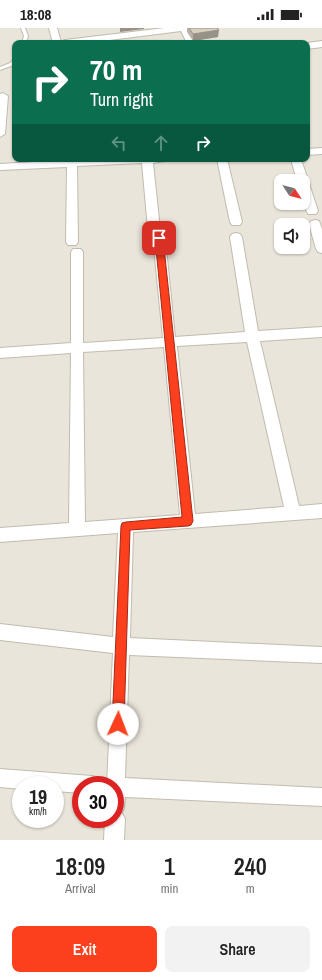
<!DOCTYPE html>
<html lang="en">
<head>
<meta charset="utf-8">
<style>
	body { margin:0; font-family:"Archivo Narrow",sans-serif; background:#f2f2f2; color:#222; height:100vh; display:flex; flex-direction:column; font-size:15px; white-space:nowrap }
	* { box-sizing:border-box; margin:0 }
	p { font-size:13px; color:#767676 }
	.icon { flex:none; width:22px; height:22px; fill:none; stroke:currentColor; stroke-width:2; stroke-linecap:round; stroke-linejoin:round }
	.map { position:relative; height:812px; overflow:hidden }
	.sheet { display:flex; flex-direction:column; background:#fff; flex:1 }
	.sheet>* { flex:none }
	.banner { position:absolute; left:12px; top:12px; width:298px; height:122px; border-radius:8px; box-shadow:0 1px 3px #0004; background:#0b6e4f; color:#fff; overflow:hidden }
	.needle { width:26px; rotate:126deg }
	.buttons { position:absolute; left:274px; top:146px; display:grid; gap:8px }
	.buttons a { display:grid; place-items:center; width:36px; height:36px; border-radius:8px; background:#fff; box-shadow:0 1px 3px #0004; font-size:20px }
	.speed { position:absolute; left:12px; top:748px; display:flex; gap:8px; font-size:20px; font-weight:700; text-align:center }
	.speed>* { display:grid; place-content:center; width:52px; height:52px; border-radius:50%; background:#fff; box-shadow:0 1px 3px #0004; line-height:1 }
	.speed small { font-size:10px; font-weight:400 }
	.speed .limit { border:6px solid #d22; background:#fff; color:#111 }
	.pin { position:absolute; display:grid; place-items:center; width:34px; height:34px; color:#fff; margin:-17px; border-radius:8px; box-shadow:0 2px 6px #0006 }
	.me { position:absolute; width:44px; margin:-22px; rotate:2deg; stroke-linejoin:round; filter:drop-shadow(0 0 3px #0008) }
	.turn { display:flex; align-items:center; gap:14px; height:84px; padding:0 12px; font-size:18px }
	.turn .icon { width:52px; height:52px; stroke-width:2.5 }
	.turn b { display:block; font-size:28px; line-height:34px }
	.lanes { display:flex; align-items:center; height:38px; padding:0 12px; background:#0003; justify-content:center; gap:20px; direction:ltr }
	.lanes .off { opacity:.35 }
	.eta { display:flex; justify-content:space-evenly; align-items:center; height:68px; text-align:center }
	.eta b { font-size:24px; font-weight:600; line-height:28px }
	.button { display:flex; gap:8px; margin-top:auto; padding:8px 12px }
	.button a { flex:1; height:46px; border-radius:8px; background:#fc3f1d; color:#fff; font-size:16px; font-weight:600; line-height:46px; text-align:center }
	.button a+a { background:#f2f2f2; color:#222 }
	.status { display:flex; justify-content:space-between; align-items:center; height:28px; padding:0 20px; background:#fff; direction:ltr }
	.status svg { height:11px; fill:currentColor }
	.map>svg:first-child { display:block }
	.residential { fill:#eae5da; fill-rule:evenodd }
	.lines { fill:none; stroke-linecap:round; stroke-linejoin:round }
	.service-casing { stroke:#c2bbae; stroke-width:2 }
	.minor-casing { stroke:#c2bbae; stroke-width:2 }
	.service { fill:#fff; fill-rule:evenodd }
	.minor { fill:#fff; fill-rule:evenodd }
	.wall { fill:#bab2a6 }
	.shaded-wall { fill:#979187 }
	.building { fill:#d8cfc1; stroke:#979187 }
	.route { fill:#fc3f1d; stroke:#a42913 }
</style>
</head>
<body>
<div class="status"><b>18:08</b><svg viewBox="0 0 49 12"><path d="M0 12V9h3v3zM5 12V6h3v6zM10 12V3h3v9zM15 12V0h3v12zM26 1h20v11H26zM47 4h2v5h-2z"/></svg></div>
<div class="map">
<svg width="322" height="812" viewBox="0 0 322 812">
	<rect width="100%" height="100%" fill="#f6f3ec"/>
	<!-- residential -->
	<path class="residential" d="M0 0H322V812H0ZM15 15H307V131H15ZM281 153H303V175H281ZM281 197H303V219H281ZM21 757H55V791H21ZM81 757H115V791H81Z"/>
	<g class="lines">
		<defs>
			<g id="service">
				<polygon points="21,0 25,0 28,8 26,15 22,15 24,8"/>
				<polygon points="13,32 15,32 15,36 14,37 0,42 0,39 10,35"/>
			</g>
			<g id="minor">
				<polygon points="49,0 57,0 61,14 65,12 165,0 190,0 189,2 195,15 187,15 181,3 86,15 53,15"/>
				<polygon points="322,13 322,19 307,21 307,15"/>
				<polygon points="3,65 8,68 5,106 0,109 0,66"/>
				<polygon points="322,120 322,126 307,127 307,121"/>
				<polygon points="67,131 166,131 165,133 153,135 160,201 158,204 150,204 148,201 142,135 77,138 78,214 76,217 68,217 66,214 67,139 0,142 0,136 67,132"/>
				<polygon points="217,131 227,131 242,194 240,197 232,197 230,194"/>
				<path d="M291 131H301L318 183 316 186H308C302 176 303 164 303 153H297Z"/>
				<polygon points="315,192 319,193 322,201 322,225 318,224 316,221 309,196 311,193"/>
				<path d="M236 205 240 206 242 209 258 303 322 299V309L260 313 299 478 322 476V490L133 504 130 610 322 619V635L129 627 125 750 322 760V778L125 769 124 779 122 785 125 791 124 812H104L105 791H115V757H107L113 625 0 612V596L113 609 118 505 0 514V500L69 495 71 325 0 330V320L71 315V224L73 221H81L83 224V315L163 310 153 210 155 207H163L165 210 175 309 245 304 230 209 232 206ZM247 314 284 479 195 486 177 318ZM164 319 180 487 85 494 83 324Z"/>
				<polygon points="0,741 92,748 99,750 101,757 81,757 81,765 55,763 55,757 21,757 21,761 0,759"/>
			</g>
		</defs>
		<!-- service casing -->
		<use href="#service" class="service-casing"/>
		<!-- minor casing -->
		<use href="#minor" class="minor-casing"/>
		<!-- service -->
		<use href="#service" class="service"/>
		<!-- minor -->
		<use href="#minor" class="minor"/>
	</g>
	<!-- wall -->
	<polygon class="wall" points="187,0 217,0 218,9 193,13 187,4"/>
	<!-- shaded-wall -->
	<g class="shaded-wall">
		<polygon points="120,0 144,0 144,1 120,4"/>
		<polygon points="219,2 218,9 193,13 193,6"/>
	</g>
	<!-- building -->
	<polygon class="building" points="189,0 217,0 219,2 193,6"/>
	<!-- route -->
	<polygon class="route" points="159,208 163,210 193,493 191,497 188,498 130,502 124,696 122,700 118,702 114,700 112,696 121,498 122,495 126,494 182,489 155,210"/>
</svg>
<div class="buttons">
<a><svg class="needle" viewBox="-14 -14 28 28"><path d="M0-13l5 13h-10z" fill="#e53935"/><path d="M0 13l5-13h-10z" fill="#767676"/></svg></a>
<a><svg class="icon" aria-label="sound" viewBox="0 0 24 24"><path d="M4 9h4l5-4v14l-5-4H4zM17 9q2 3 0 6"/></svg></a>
</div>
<div class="speed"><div>19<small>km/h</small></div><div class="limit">30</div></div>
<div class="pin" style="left:159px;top:210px;background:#d93025"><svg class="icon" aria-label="arrive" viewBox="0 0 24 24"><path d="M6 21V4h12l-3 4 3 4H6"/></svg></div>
<svg class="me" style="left:118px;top:696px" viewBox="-20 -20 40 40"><circle r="19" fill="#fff"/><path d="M0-13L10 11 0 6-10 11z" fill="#fc3f1d"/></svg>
<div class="banner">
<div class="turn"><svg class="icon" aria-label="right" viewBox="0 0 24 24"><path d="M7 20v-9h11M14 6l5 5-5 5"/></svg><div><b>70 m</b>Turn right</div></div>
<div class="lanes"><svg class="icon off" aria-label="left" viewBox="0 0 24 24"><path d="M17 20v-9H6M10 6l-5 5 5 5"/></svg><svg class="icon off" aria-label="ahead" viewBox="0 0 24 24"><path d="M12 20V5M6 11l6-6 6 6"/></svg><svg class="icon" aria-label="right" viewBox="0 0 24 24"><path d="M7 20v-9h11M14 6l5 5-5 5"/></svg></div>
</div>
</div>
<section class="sheet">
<div class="eta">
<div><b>18:09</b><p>Arrival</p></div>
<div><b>1</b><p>min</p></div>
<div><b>240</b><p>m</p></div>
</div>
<div class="button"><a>Exit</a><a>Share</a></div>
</section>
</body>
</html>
